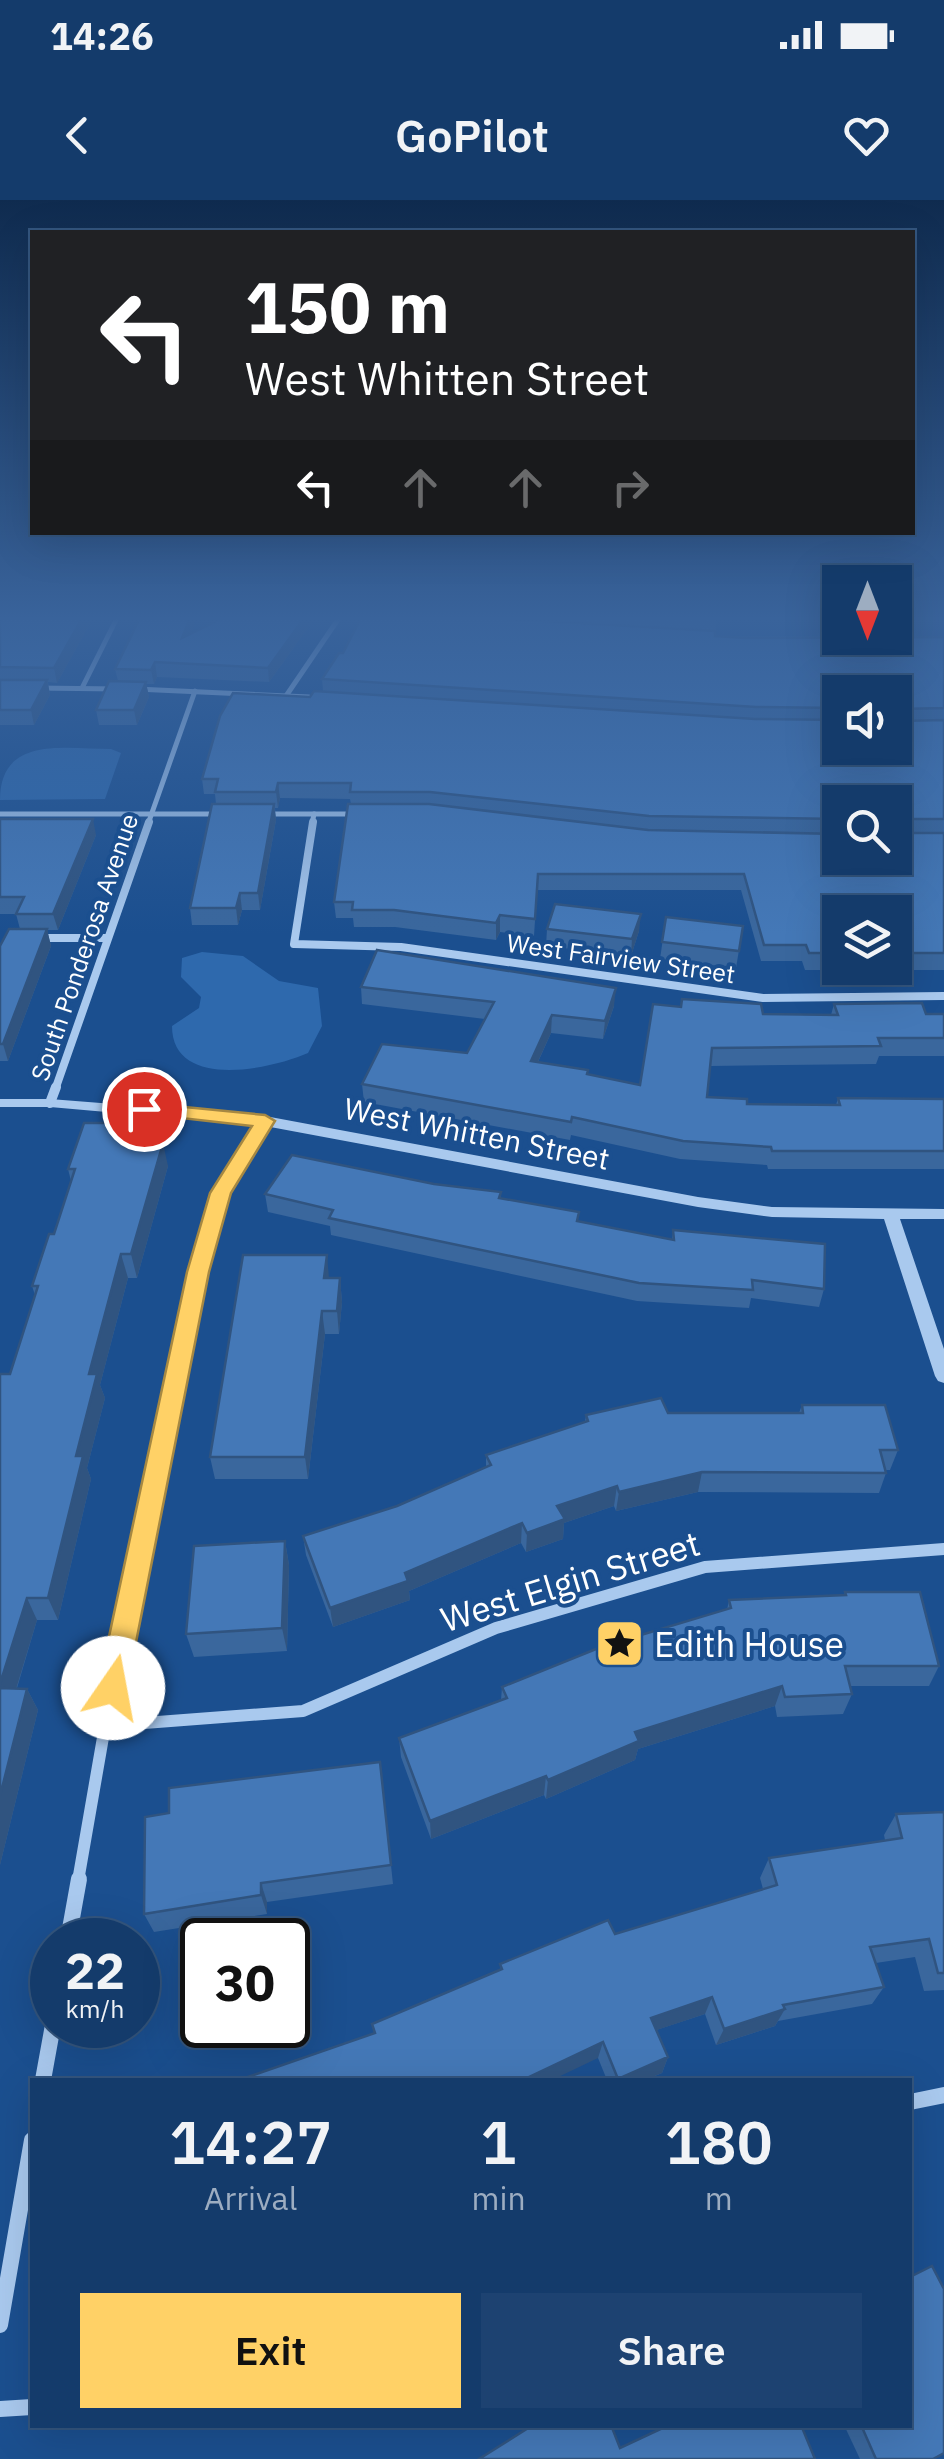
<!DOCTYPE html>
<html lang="en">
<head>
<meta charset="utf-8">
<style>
	body { margin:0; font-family:"IBM Plex Sans",sans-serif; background:#1d4271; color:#f1f3f6; height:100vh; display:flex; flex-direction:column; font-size:38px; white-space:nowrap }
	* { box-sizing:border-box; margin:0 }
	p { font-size:32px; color:#9dadc1 }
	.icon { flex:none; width:55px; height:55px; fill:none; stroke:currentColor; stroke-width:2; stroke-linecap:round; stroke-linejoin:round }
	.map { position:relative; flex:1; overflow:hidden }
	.drawer { position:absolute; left:30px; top:1878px; width:882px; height:350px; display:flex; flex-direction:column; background:#143b6b; border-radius:0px; box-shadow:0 10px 40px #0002,0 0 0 2px #33557e }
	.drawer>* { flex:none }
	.guide { position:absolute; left:30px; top:30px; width:885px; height:305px; border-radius:0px; box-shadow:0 10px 40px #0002,0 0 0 2px #33557e; background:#202124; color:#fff; overflow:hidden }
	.needle { width:65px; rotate:180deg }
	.tools { position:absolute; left:822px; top:365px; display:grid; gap:20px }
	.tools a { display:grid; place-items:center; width:90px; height:90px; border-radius:0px; background:#143b6b; box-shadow:0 10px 40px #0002,0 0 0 2px #33557e; font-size:50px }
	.speed { position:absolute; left:30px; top:1718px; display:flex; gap:20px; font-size:50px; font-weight:700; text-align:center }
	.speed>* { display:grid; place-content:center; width:130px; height:130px; border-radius:50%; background:#143b6b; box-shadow:0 10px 40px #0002,0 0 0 2px #33557e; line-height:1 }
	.speed small { font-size:25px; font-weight:400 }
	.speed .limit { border:5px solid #111; border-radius:15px; background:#fff; color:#111 }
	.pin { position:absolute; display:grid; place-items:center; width:85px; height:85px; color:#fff; margin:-42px; border:5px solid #fff; border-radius:50%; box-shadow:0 2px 10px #0007 }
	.me { position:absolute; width:110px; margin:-55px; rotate:12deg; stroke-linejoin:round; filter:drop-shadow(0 0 8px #0008) }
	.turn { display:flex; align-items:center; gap:35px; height:210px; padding:0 50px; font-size:45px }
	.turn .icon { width:130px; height:130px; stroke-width:2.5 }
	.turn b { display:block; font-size:70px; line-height:85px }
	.lanes { display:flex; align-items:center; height:95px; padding:0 50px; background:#0003; justify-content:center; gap:50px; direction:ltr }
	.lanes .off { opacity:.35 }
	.eta { display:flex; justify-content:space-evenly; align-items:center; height:170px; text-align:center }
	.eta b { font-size:60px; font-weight:600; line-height:70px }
	.button { display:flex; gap:20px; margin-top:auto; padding:20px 50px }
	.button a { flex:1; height:115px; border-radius:0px; background:#ffd166; color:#111; font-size:40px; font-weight:600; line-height:115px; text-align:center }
	.button a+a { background:#1d4271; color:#f1f3f6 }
	.status { display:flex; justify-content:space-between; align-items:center; height:70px; padding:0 50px; background:#143b6b; direction:ltr }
	.status svg { height:28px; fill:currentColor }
	header { display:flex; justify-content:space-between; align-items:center; height:130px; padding:0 50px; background:#143b6b; font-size:45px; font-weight:600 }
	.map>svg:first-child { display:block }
	.green { fill:#2e69ad }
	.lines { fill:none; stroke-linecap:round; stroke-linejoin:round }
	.minor-far4 { stroke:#a9c9ee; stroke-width:5 }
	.minor-far3 { stroke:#a9c9ee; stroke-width:8 }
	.minor-far2 { stroke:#a9c9ee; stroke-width:10 }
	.minor-far1 { stroke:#a9c9ee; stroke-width:12 }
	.minor { stroke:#a9c9ee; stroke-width:16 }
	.tertiary { fill:#a9c9ee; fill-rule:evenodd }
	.wall { fill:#3a679d; fill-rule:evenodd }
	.shaded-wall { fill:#305480 }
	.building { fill:#4478b7; stroke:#305480; stroke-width:2.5 }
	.route { fill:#ffd166; stroke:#a68842; stroke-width:2.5 }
	.labels { text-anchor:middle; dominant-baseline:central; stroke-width:8; stroke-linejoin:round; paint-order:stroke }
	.far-street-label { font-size:25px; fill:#fff; stroke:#1b4f8f }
	.street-label { font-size:30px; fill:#fff; stroke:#1b4f8f }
	.near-street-label { font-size:35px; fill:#fff; stroke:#1b4f8f }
	.near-poi-label { font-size:35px; fill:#fff; stroke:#1b4f8f; text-anchor:start }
</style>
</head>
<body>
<div class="status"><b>14:26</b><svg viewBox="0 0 49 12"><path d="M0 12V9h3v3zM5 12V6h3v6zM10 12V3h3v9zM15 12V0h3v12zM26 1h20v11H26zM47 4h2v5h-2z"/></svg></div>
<header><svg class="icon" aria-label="back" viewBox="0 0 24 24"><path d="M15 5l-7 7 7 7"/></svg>GoPilot<svg class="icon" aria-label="heart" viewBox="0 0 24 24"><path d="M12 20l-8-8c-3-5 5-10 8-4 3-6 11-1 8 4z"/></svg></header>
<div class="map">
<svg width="944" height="2259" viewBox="0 0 944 2259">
	<rect width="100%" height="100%" fill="#1b4f8f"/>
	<!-- green -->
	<g class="green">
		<path d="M111 549 121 553 105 599 0 600C0 535 65 549 111 549Z"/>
		<path d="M202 752 243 756 279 781 318 788 322 826 308 853C272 869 172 891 172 826L199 808 201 797 181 777 182 758Z"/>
	</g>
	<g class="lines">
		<!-- minor-far4 -->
		<g class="minor-far4">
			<polyline points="36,488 119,489"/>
			<polyline points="82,488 117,418"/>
			<polyline points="136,489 309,497"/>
			<polyline points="286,496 339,418"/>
			<polyline points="0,614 219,614"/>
			<polyline points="266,614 359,614"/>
			<polyline points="148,624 195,491"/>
			<polyline points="312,624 314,614"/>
		</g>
		<!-- minor-far3 -->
		<g class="minor-far3">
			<polyline points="313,622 294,744 401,747 763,798 944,796"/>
			<polyline points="36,738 107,738"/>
			<polyline points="55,890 149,622"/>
		</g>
		<!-- minor-far2 -->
		<g class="minor-far2">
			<polyline points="50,903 56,887"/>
			<polyline points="165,1234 198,1072 221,993 265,921"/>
		</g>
		<!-- minor-far1 -->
		<g class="minor-far1">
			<polyline points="105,1526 303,1511 496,1428 705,1367 944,1349"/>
			<polyline points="78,1681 105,1526 165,1232"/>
		</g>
		<!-- minor -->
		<g class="minor">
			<polyline points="68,1740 79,1679"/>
			<polyline points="43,1880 53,1825"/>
			<polyline points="910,1902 944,1895"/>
			<polyline points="0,2125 32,1940"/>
			<polyline points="0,2209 32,2207"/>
		</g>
		<!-- tertiary -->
		<polygon class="tertiary" points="0,899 50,899 265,916 698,997 772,1007 944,1009 944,1019 900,1019 944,1149 944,1183 938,1181 935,1176 884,1019 772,1017 698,1007 265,926 50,907 0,907"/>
	</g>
	<!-- wall -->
	<g class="wall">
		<polygon points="0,418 93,418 57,483 48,482 50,495 34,525 0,525"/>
		<polygon points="140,418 197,418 191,433 223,418 315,418 269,482 157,477 154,484 146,484 149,497 137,525 99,525 96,510 118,481 115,469"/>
		<path d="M361 418H717L715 436 944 437V770H805L802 761H761L741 690H537L534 736 500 732 496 740 395 727H354L353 718H336L334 702 351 604 350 599 280 598 278 608H275L276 620 260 710H242L238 725H192L190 708 216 604 215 594H204L202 579 310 497 323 491 322 479 343 453ZM840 492 895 548H840ZM840 602 895 658H840ZM840 712H895V768H840Z"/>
		<polygon points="0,619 96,635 58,730 47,730 51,746 8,861 0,861 0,746 20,729 16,714 0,714"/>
		<polygon points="666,717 743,726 736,768 660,759"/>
		<polygon points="547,729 639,731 631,756 546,746"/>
		<polygon points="361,787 614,806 603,839 551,833 538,862 588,875 640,885 681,807 763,814 831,815 834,804 926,814 944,814 944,856 879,856 876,864 710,866 707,897 747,904 836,905 838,898 944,899 944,969 768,969 767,965 680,959 571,935 570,940 364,902 362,884 467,853 485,819 362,804"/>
		<polygon points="148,942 168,966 137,1078 128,1078 100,1185 105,1198 87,1268 91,1279 58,1420 37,1420 17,1488 27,1489 38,1510 0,1665 10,1174 35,1095 32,1086 54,1034 71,981 68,969"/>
		<polygon points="434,984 501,992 501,998 579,1022 672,1040 673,1030 824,1089 819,1107 751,1098 749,1108 637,1101 331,1035 330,1026 268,1012 265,994"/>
		<polygon points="329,1078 340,1078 342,1102 339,1134 325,1134 308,1279 215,1279 210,1257"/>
		<polygon points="802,1205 898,1250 890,1270 885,1270 886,1273 879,1293 698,1292 616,1311 614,1306 564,1323 563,1339 526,1352 521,1343 409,1391 410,1400 333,1427 306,1355 303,1336 397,1306 486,1267 486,1255 585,1222 586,1215 668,1213 799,1213"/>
		<polygon points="285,1341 289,1365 287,1451 194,1457 186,1434"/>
		<polygon points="845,1392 939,1466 929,1486 850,1486 852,1494 843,1514 777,1517 775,1506 638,1549 635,1560 546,1599 544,1595 431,1639 401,1557 399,1538 501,1500 502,1487 727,1410 729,1400 843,1396"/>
		<polygon points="380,1562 393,1684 267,1702 267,1714 154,1732 144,1714 169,1613"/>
		<polygon points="944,1612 944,1790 924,1791 915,1757 876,1763 884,1787 872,1804 778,1821 775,1826 716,1845 705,1814 656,1830 668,1857 662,1873 645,1880 607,1880 598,1858 374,1833 372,1824 500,1770 500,1764 615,1734 763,1689 760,1678 769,1658 885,1640 884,1635 896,1614"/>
		<polygon points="844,2225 910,2225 933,2259 860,2259"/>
	</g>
	<!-- shaded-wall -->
	<g class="shaded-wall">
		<polygon points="82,418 93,418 57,483 54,468"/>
		<polygon points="190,418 197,418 184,452 182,438"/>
		<polygon points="304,418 315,418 269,482 268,468"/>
		<polygon points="155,462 157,477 154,484 151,470"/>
		<polygon points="47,480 50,495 34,525 31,510"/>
		<polygon points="146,482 149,497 137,525 134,510"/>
		<polygon points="278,583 280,598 278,608 276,592"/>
		<polygon points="274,604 276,620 260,710 258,693"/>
		<polygon points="93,619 96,635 58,730 53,714"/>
		<polygon points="240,693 242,710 238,725 236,708"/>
		<polygon points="641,714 639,731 631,756 632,739"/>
		<polygon points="500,715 500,732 496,740 496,723"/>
		<polygon points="47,729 51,746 8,861 3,844"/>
		<polygon points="616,788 614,806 603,839 605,821"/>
		<polygon points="552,815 551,833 530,879 531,861"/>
		<polygon points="144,923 149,947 138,942"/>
		<polygon points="163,943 168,966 137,1078 131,1054"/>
		<polygon points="121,1054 128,1078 100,1185 105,1198 87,1268 91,1279 58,1420 48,1398 76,1256 89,1174"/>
		<polygon points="327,1055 329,1078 324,1078"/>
		<polygon points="340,1078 342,1102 339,1134 337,1111"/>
		<polygon points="322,1111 325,1134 308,1279 305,1257"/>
		<polygon points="702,1272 698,1292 616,1311 619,1292"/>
		<polygon points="617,1286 614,1306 564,1323 563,1339 526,1352 527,1333 557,1306"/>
		<polygon points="522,1323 521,1343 409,1391 410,1400 333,1427 330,1408 405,1373"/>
		<polygon points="285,1341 289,1365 287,1451 282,1428"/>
		<polygon points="27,1398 37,1420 10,1509 0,1490 0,1484"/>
		<polygon points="782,1486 775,1506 638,1549 635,1560 546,1599 548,1580 635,1532"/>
		<polygon points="27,1489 38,1510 0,1665 0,1596"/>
		<polygon points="546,1576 544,1595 431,1639 430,1621"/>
		<polygon points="261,1683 267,1702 267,1714 261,1695"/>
		<polygon points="712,1797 705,1814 645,1834 651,1818"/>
		<polygon points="785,1809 775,1826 716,1845 724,1829"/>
		<polygon points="603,1842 598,1858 552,1880 523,1880"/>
		<polygon points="668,1857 662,1873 645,1880 618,1880"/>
	</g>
	<!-- building -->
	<g class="building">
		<polygon points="0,418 82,418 54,468 0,467"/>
		<polygon points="140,418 190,418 182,438 223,418 304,418 268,468 155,462 151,470 115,469"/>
		<polygon points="361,418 489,418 715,431 715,436 746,438 944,437 944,508 898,509 895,512 895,492 840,492 840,508 756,507 322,479 339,453 343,453"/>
		<polygon points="0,480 47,480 31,510 0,510"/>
		<polygon points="109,481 146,482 134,510 96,510"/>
		<polygon points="314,491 755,519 840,520 840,548 895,548 895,518 898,521 944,520 944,619 899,619 895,622 895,602 840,602 840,619 649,616 430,592 350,592 351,583 278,583 276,592 215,592 218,579 202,579 220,516 233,493 310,497"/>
		<polygon points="212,604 274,604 258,693 240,693 236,708 190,708"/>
		<polygon points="348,604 429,604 648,630 840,634 840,658 895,658 895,629 898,633 944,633 944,753 895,753 895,712 840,712 840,753 809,753 806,745 764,745 744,674 538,674 535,719 500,715 496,723 394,710 352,710 353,702 334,702"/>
		<polygon points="0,619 93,619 53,714 16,714 24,697 0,697"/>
		<polygon points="555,704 641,714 632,739 547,729"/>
		<polygon points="666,717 743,726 739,751 662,742"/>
		<polygon points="9,729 47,729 3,844 0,844 0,746"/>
		<polygon points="377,750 616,788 605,821 552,815 531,861 588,870 587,874 640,885 653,804 681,807 682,799 761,804 763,814 838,815 834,804 922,803 926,814 944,814 944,838 878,838 881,846 712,848 707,897 747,899 747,904 840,905 838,898 944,899 944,951 772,951 771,947 683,941 572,917 571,922 362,884 382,844 467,853 494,802 361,787"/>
		<polygon points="84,923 144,923 138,942 163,943 131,1054 121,1054 89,1174 97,1174 76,1256 83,1256 48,1398 27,1398 0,1484 0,1174 10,1174 38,1086 32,1086 49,1034 54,1034 75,969 68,969"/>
		<polygon points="292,955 434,984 501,992 499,998 579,1012 577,1021 674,1040 673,1030 825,1044 824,1089 752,1080 753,1090 639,1083 329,1018 333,1010 265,994"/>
		<polygon points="243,1055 327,1055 324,1078 340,1078 337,1111 322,1111 305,1257 210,1257"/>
		<polygon points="661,1198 668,1213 803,1213 802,1205 885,1205 898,1250 880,1250 886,1273 702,1272 619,1292 617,1286 557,1306 565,1319 527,1333 522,1323 405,1373 408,1381 330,1408 303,1336 397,1306 491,1265 486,1255 588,1221 586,1215"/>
		<polygon points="285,1341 282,1428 186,1434 194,1346"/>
		<polygon points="845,1392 920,1392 939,1466 845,1466 852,1494 785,1497 782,1486 635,1532 639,1541 548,1580 546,1576 430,1621 399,1538 507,1498 502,1487 601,1447 731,1408 729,1400 846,1395"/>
		<polygon points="0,1488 27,1489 0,1596"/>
		<polygon points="380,1562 391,1665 261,1683 261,1695 144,1714 145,1617 169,1613 169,1588"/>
		<polygon points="944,1612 944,1773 938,1773 929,1739 870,1747 884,1787 783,1805 785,1809 724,1829 712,1797 651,1818 668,1857 618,1879 603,1842 523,1880 239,1880 375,1833 372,1824 502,1769 500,1764 608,1720 615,1734 777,1685 769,1658 902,1638 896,1614"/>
		<polygon points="932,2066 944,2089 944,2253 933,2259 876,2259 861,2225 910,2225 910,2077"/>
		<polygon points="533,2225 611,2225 620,2248 669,2225 801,2225 815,2259 479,2259"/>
	</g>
	<!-- sky -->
	<linearGradient id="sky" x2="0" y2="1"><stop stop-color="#0f2b4f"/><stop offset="0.57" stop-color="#39639b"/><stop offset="1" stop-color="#39639b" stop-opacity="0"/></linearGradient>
	<rect width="944" height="734" fill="url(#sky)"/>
	<!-- route -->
	<polygon class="route" points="144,903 265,915 275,921 231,993 209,1072 127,1488 123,1497 113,1501 103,1497 98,1488 187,1072 210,993 252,926 137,913 137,905"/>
	<!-- icons -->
	<defs>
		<symbol id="sight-square" viewBox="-11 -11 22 22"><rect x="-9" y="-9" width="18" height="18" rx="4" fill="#ffd166" stroke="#1b4f8f"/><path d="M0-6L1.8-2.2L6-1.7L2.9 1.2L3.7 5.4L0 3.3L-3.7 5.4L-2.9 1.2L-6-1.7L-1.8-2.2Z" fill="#111"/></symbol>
	</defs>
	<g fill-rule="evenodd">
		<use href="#sight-square" x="592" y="1416" width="55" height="55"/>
	</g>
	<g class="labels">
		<!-- far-street labels -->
		<g class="far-street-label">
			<text transform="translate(84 747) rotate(-71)">South Ponderosa Avenue</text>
			<text transform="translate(621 758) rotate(8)">West Fairview Street</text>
		</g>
		<!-- street labels -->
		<g class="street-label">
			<text transform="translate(477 933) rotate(11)">West Whitten Street</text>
		</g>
		<!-- near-street labels -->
		<g class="near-street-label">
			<text transform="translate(570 1381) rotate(-17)">West Elgin Street</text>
		</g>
		<!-- near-poi labels -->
		<g class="near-poi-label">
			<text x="654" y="1444">Edith House</text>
		</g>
	</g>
</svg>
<div class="tools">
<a><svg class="needle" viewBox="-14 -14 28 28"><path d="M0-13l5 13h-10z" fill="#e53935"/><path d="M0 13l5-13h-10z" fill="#9dadc1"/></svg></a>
<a><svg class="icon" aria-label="sound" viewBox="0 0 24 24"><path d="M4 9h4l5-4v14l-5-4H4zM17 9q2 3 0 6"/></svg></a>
<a><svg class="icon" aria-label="search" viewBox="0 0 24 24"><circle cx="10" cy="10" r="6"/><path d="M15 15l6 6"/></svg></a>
<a><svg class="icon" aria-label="layers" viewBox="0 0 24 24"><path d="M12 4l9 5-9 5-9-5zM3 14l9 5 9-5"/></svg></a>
</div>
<div class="speed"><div>22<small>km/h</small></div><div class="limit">30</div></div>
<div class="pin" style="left:144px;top:909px;background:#d93025"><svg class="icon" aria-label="arrive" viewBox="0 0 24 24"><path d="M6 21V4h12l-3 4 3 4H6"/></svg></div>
<svg class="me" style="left:113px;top:1488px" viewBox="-20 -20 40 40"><circle r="19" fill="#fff"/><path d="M0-13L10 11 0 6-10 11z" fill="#ffd166"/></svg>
<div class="guide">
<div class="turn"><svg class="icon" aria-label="left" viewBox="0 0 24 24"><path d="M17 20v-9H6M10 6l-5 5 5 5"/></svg><div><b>150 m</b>West Whitten Street</div></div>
<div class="lanes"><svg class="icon" aria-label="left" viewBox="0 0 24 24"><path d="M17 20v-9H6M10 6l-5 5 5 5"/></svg><svg class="icon off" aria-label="ahead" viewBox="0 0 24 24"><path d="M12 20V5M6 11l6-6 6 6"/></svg><svg class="icon off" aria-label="ahead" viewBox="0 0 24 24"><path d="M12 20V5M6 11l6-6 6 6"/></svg><svg class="icon off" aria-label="right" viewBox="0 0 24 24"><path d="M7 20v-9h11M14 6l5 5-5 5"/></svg></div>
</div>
<section class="drawer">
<div class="eta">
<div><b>14:27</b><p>Arrival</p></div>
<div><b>1</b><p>min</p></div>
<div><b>180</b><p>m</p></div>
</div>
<div class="button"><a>Exit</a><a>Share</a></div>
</section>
</div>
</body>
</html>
